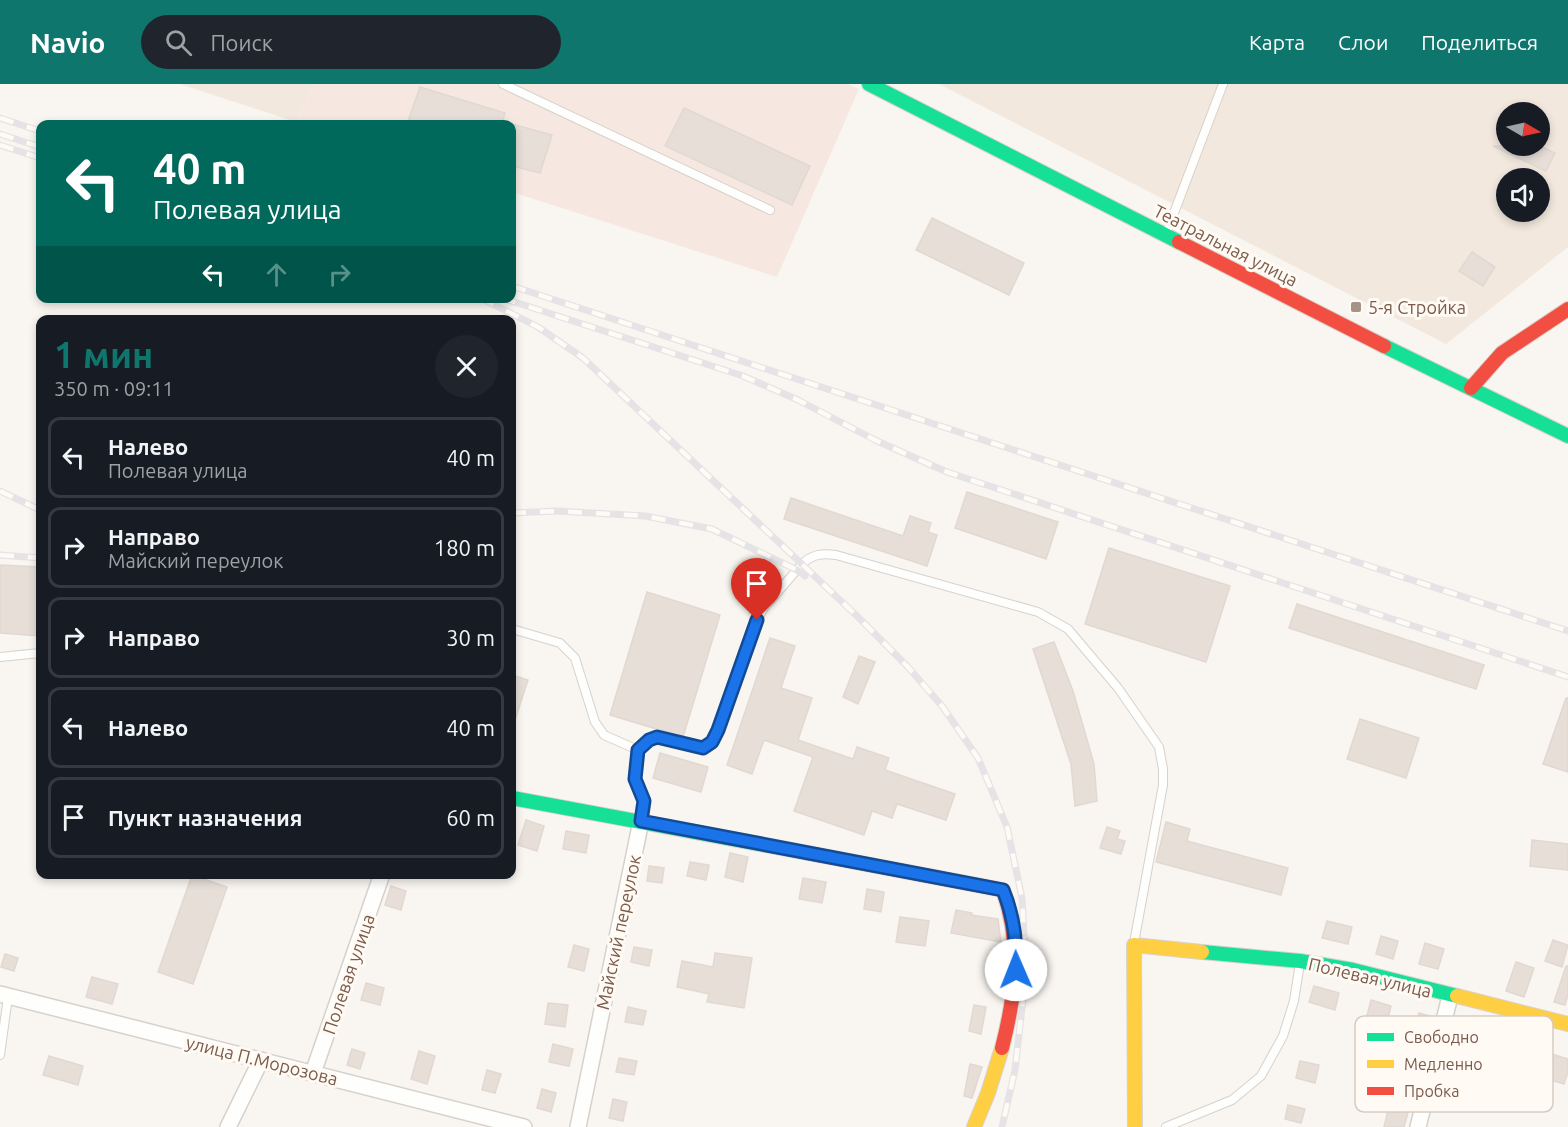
<!DOCTYPE html>
<html lang="ru">
<head>
<meta charset="utf-8">
<style>
	body { margin:0; font-family:Ubuntu,sans-serif; background:#20242c; color:#f1f3f6; height:100vh; display:flex; flex-direction:column; font-size:22px; white-space:nowrap }
	* { box-sizing:border-box; margin:0 }
	p { font-size:20px; color:#9ea1a6 }
	.icon { flex:none; width:33px; height:33px; fill:none; stroke:currentColor; stroke-width:2; stroke-linecap:round; stroke-linejoin:round }
	.map { position:relative; flex:1; overflow:hidden }
	.sheet { position:absolute; left:36px; top:231px; width:480px; height:564px; display:flex; flex-direction:column; background:#171b24; border-radius:12px; box-shadow:0 3px 9px #0003 }
	.sheet>* { flex:none }
	.guide { position:absolute; left:36px; top:36px; width:480px; height:183px; border-radius:12px; box-shadow:0 3px 9px #0003; background:#00695c; color:#fff; overflow:hidden }
	.needle { width:39px; rotate:99deg }
	.buttons { position:absolute; left:1496px; top:18px; display:grid; gap:12px }
	.buttons a { display:grid; place-items:center; width:54px; height:54px; border-radius:50%; background:#171b24; box-shadow:0 3px 9px #0003; font-size:30px }
	.pin { position:absolute; display:grid; place-items:center; width:51px; height:51px; color:#fff; margin:-62px -26px; border-radius:50% 50% 50% 0; rotate:-45deg; box-shadow:0 0 6px #0007 }
	.pin .icon { rotate:45deg }
	.me { position:absolute; width:66px; margin:-33px; rotate:359deg; stroke-linejoin:round; filter:drop-shadow(0 0 4px #0008) }
	.turn { display:flex; align-items:center; gap:21px; height:126px; padding:0 18px; font-size:27px }
	.turn .icon { width:78px; height:78px; stroke-width:2.5 }
	.turn b { display:block; font-size:42px; line-height:51px }
	.lanes { display:flex; align-items:center; height:57px; padding:0 18px; background:#0003; justify-content:center; gap:30px; direction:ltr }
	.lanes .off { opacity:.35 }
	.round { display:grid; place-items:center; flex:none; width:63px; height:63px; border-radius:32px; background:#20242c }
	.head { display:flex; align-items:center; justify-content:space-between; height:102px; padding:0 18px }
	h1 { font-size:36px; font-weight:700; line-height:45px; color:#0f766e }
	ul { padding:0; list-style:none }
	li { display:flex; align-items:center; gap:18px; height:81px; margin:0 12px 9px; padding:0 6px; border:3px solid #363941; border-radius:12px }
	li div { flex:1 }
	li b { display:block; font-size:22px }
	li em { font-style:normal }
	header { display:flex; align-items:center; gap:36px; box-sizing:border-box; height:84px; padding:0 30px; background:#0f766e; color:#fff }
	header strong { font-size:28px }
	nav { display:flex; gap:33px; margin-inline-start:auto; font-size:21px }
	.search { width:420px; height:54px; background:#20242c; display:flex; align-items:center; gap:15px; box-sizing:border-box; padding:0 21px; border-radius:33px; color:#9ea1a6; font-size:22px }
	.map>svg:first-child { display:block }
	.residential { fill:#f2e8de; fill-rule:evenodd }
	.commercial { fill:#f6e8e1 }
	.building { fill:#e6ded7; stroke:#e2d8d2; stroke-width:1.5 }
	.lines { fill:none; stroke-linecap:round; stroke-linejoin:round }
	.lane-casing { stroke:#d7d1cb; stroke-width:10 }
	.street-casing { stroke:#d7d1cb; stroke-width:18 }
	.fast-casing { stroke:#d9d2cb; stroke-width:16 }
	.slow-casing { stroke:#d9d2cb; stroke-width:16 }
	.jam-casing { stroke:#d9d2cb; stroke-width:16 }
	.lane { stroke:#fefefd; stroke-width:8 }
	.street { stroke:#fefefd; stroke-width:15 }
	.fast { stroke:#16e098; stroke-width:14 }
	.slow { stroke:#ffcf43; stroke-width:14 }
	.jam { stroke:#f24e42; stroke-width:14 }
	.rail-casing { stroke:#e6e3e7; stroke-width:7 }
	.rail { stroke:#fffaf3; stroke-width:4.5; stroke-dasharray:14; stroke-linecap:butt }
	.route-casing { stroke:#114b97; stroke-width:15 }
	.route { stroke:#1a73e8; stroke-width:10 }
	.poi-dot { fill:#a69286; stroke:#fffaf3; stroke-width:2 }
	.labels { text-anchor:middle; dominant-baseline:central; stroke-width:6; stroke-linejoin:round; paint-order:stroke }
	.street-label { font-size:18px; fill:#7a5c4d; stroke:#fffaf3 }
	.poi-label { font-size:18px; fill:#7a5c4d; stroke:#fffaf3; text-anchor:start }
	.key { fill:#fffaf3; stroke:#d7cbc1; stroke-width:1.5 }
	.key-label { font-size:16px; fill:#7a5c4d }
</style>
</head>
<body>
<header>
<strong>Navio</strong>
<div class="search"><svg class="icon" aria-label="search" viewBox="0 0 24 24"><circle cx="10" cy="10" r="6"/><path d="M15 15l6 6"/></svg>Поиск</div>
<nav><a>Карта</a><a>Слои</a><a>Поделиться</a></nav>
</header>
<div class="map">
<svg width="1568" height="1043" viewBox="0 0 1568 1043">
	<rect width="100%" height="100%" fill="#f9f5f0"/>
	<!-- residential -->
	<g class="residential">
		<polygon points="180,0 315,0 296,38"/>
		<path d="M939 0H1568V163L1446 260ZM1506 28H1539V62H1506ZM1506 94H1539V128H1506Z"/>
	</g>
	<!-- commercial -->
	<polygon class="commercial" points="315,0 848,0 859,5 777,193 512,108 512,40 304,40 296,38"/>
	<!-- building -->
	<g class="building">
		<polygon points="420,3 505,29 502,40 407,40"/>
		<polygon points="684,24 810,82 792,121 665,62"/>
		<polygon points="512,40 552,51 540,89 512,82"/>
		<polygon points="1493,62 1540,62 1555,69 1546,87"/>
		<polygon points="932,134 1024,179 1009,211 916,166"/>
		<polygon points="1472,168 1495,183 1483,202 1459,187"/>
		<polygon points="967,408 1058,438 1046,475 955,444"/>
		<polygon points="791,414 903,452 910,432 931,439 928,448 937,451 927,482 784,435"/>
		<polygon points="1109,464 1230,502 1206,578 1085,540"/>
		<polygon points="0,481 40,483 40,552 0,549"/>
		<polygon points="647,508 720,531 683,653 610,631"/>
		<polygon points="1297,520 1484,581 1476,605 1289,544"/>
		<polygon points="770,554 795,562 781,604 812,614 798,656 853,675 857,663 889,674 885,686 955,710 946,736 897,720 892,734 872,727 864,751 794,727 813,673 764,656 752,690 727,681"/>
		<polygon points="1054,558 1073,607 1094,680 1097,717 1075,722 1071,680 1033,565"/>
		<polygon points="859,572 875,578 858,620 843,613"/>
		<polygon points="512,591 528,596 514,639 512,639"/>
		<polygon points="1566,614 1568,614 1568,688 1543,680"/>
		<polygon points="1360,635 1419,654 1406,694 1347,675"/>
		<polygon points="660,669 708,683 701,708 653,694"/>
		<polygon points="526,736 544,742 537,767 518,761"/>
		<polygon points="1166,738 1190,745 1187,757 1288,784 1281,811 1156,778"/>
		<polygon points="1107,743 1120,747 1117,755 1125,757 1121,770 1100,764"/>
		<polygon points="566,747 589,751 586,769 563,765"/>
		<polygon points="1532,756 1568,760 1568,786 1530,782"/>
		<polygon points="730,769 748,773 743,798 725,793"/>
		<polygon points="690,778 709,781 706,796 687,792"/>
		<polygon points="649,782 664,784 662,799 647,797"/>
		<polygon points="192,791 227,803 193,900 158,888"/>
		<polygon points="803,794 826,798 822,819 799,815"/>
		<polygon points="391,802 406,807 401,826 385,821"/>
		<polygon points="867,805 884,808 881,828 864,825"/>
		<polygon points="956,826 972,829 971,831 998,835 1001,858 951,849"/>
		<polygon points="900,833 929,837 925,862 896,858"/>
		<polygon points="1327,837 1352,843 1348,860 1322,854"/>
		<polygon points="1381,852 1398,857 1393,875 1376,870"/>
		<polygon points="1553,856 1568,861 1562,883 1545,877"/>
		<polygon points="1425,859 1444,865 1438,885 1419,880"/>
		<polygon points="574,861 589,865 584,887 568,883"/>
		<polygon points="634,863 652,866 649,882 631,878"/>
		<polygon points="715,869 752,874 744,924 707,918 709,910 677,903 682,877 713,883"/>
		<polygon points="5,870 18,874 14,887 1,883"/>
		<polygon points="989,874 1002,876 1001,896 986,893"/>
		<polygon points="1516,878 1534,884 1524,913 1506,907"/>
		<polygon points="1566,882 1568,882 1568,911 1565,921 1554,918"/>
		<polygon points="92,893 118,900 112,920 86,913"/>
		<polygon points="366,899 384,904 380,921 361,916"/>
		<polygon points="1314,902 1339,909 1335,926 1309,918"/>
		<polygon points="1371,916 1391,922 1387,938 1367,932"/>
		<polygon points="548,919 568,921 565,943 545,940"/>
		<polygon points="974,921 986,923 981,950 969,947"/>
		<polygon points="628,923 646,927 643,941 625,938"/>
		<polygon points="1419,929 1430,932 1424,955 1428,956 1404,1043 1384,1043 1391,1014 1381,1012 1387,989 1398,992 1408,951 1412,952"/>
		<polygon points="1494,949 1530,960 1529,963 1568,975 1568,988 1564,1000 1486,976"/>
		<polygon points="553,960 573,965 569,982 549,978"/>
		<polygon points="352,965 365,969 360,985 347,981"/>
		<polygon points="419,967 435,972 427,1000 411,995"/>
		<polygon points="49,972 83,982 78,1001 43,991"/>
		<polygon points="619,974 637,977 634,991 616,988"/>
		<polygon points="1300,977 1319,981 1315,999 1296,994"/>
		<polygon points="970,980 982,983 972,1014 964,1012"/>
		<polygon points="487,986 501,990 495,1009 482,1006"/>
		<polygon points="542,1005 556,1009 551,1028 537,1024"/>
		<polygon points="613,1015 627,1018 623,1037 609,1034"/>
		<polygon points="1288,1021 1305,1025 1301,1039 1285,1035"/>
	</g>
	<g class="lines">
		<defs>
			<g id="lane">
				<polyline points="503,0 770,126"/>
				<polyline points="1166,150 1223,0"/>
				<polyline points="512,545 560,559 575,574 595,638 604,651 638,666 635,695 644,717 642,735"/>
				<polyline points="0,573 40,569"/>
				<path d="M638 666 649 656 657 653 703 664 712 658 718 646 752 547 763 525 802 480C813 470 822 469 836 471L1038 528 1068 545 1118 604 1159 663 1163 685V701L1134 859"/>
				<polyline points="0,971 8,913"/>
				<polyline points="1166,1043 1232,1016 1261,992 1283,952 1294,917 1300,879"/>
			</g>
			<g id="street">
				<polyline points="0,910 524,1043"/>
				<polyline points="313,989 382,790"/>
				<polyline points="228,1043 261,976"/>
				<polyline points="578,1043 641,737"/>
				<polyline points="1418,1043 1450,912"/>
			</g>
			<g id="fast">
				<polyline points="869,0 1179,158"/>
				<polyline points="1384,262 1568,352"/>
				<polyline points="512,714 808,769"/>
				<polyline points="1202,868 1300,877 1353,886 1457,912"/>
			</g>
			<g id="slow">
				<polyline points="1457,912 1568,940"/>
				<polyline points="974,1043 988,1009 1002,964"/>
				<polyline points="1135,1043 1134,861 1202,868"/>
			</g>
			<g id="jam">
				<polyline points="1179,158 1384,262"/>
				<polyline points="1471,304 1502,269 1568,225"/>
				<path d="M808 769 1003 806C1022 861 1016 909 1002 964"/>
			</g>
		</defs>
		<!-- lane casing -->
		<use href="#lane" class="lane-casing"/>
		<!-- street casing -->
		<use href="#street" class="street-casing"/>
		<!-- fast casing -->
		<use href="#fast" class="fast-casing"/>
		<!-- slow casing -->
		<use href="#slow" class="slow-casing"/>
		<!-- jam casing -->
		<use href="#jam" class="jam-casing"/>
		<!-- lane -->
		<use href="#lane" class="lane"/>
		<!-- street -->
		<use href="#street" class="street"/>
		<!-- fast -->
		<use href="#fast" class="fast"/>
		<!-- slow -->
		<use href="#slow" class="slow"/>
		<!-- jam -->
		<use href="#jam" class="jam"/>
		<defs>
			<g id="rail">
				<polyline points="0,34 40,47"/>
				<polyline points="0,50 40,63"/>
				<polyline points="0,61 40,74"/>
				<polyline points="512,202 1568,547"/>
				<polyline points="481,214 538,243 583,274 857,532 907,582 942,622 978,674 1007,743 1022,814 1026,888 1015,986 1002,1043"/>
				<polyline points="502,214 743,292 798,316 877,357 947,388 1568,593"/>
				<polyline points="0,407 40,426"/>
				<polyline points="512,429 557,427 645,432 712,445 797,486 805,492"/>
				<polyline points="0,471 40,474"/>
			</g>
		</defs>
		<!-- rail casing -->
		<use href="#rail" class="rail-casing"/>
		<!-- rail -->
		<use href="#rail" class="rail"/>
	</g>
	<g class="lines">
		<defs>
			<path id="route" d="M757 536 718 646 712 658 703 664 657 653 649 656 638 666 635 695 644 717 641 737 1003 806C1014 832 1017 859 1016 886"/>
		</defs>
		<!-- route casing -->
		<use href="#route" class="route-casing"/>
		<!-- route -->
		<use href="#route" class="route"/>
	</g>
	<!-- markers -->
	<rect class="poi-dot" x="1350" y="217" width="12" height="12" rx="3"/>
	<g class="labels">
		<!-- street labels -->
		<g class="street-label">
			<text transform="translate(1226 161) rotate(27)">Театральная улица</text>
			<text transform="translate(618 848) rotate(-78)">Майский переулок</text>
			<text transform="translate(348 890) rotate(-71)">Полевая улица</text>
			<text transform="translate(1370 893) rotate(13)">Полевая улица</text>
			<text transform="translate(262 976) rotate(14)">улица П.Морозова</text>
		</g>
		<!-- poi labels -->
		<g class="poi-label">
			<text x="1368" y="223">5-я Стройка</text>
		</g>
	</g>
	<!-- legend -->
	<rect x="1355" y="932" width="198" height="96" rx="9" class="key"/>
	<rect x="1367" y="949" width="27" height="8" fill="#16e098"/>
	<rect x="1367" y="976" width="27" height="8" fill="#ffcf43"/>
	<rect x="1367" y="1003" width="27" height="8" fill="#f24e42"/>
	<g class="key-label">
		<text x="1404" y="959">Свободно</text>
		<text x="1404" y="986">Медленно</text>
		<text x="1404" y="1013">Пробка</text>
	</g>
</svg>
<div class="buttons">
<a><svg class="needle" viewBox="-14 -14 28 28"><path d="M0-13l5 13h-10z" fill="#e53935"/><path d="M0 13l5-13h-10z" fill="#9ea1a6"/></svg></a>
<a><svg class="icon" aria-label="sound" viewBox="0 0 24 24"><path d="M4 9h4l5-4v14l-5-4H4zM17 9q2 3 0 6"/></svg></a>
</div>
<div class="pin" style="left:757px;top:536px;background:#d93025"><svg class="icon" aria-label="arrive" viewBox="0 0 24 24"><path d="M6 21V4h12l-3 4 3 4H6"/></svg></div>
<svg class="me" style="left:1016px;top:886px" viewBox="-20 -20 40 40"><circle r="19" fill="#fff"/><path d="M0-13L10 11 0 6-10 11z" fill="#1a73e8"/></svg>
<div class="guide">
<div class="turn"><svg class="icon" aria-label="left" viewBox="0 0 24 24"><path d="M17 20v-9H6M10 6l-5 5 5 5"/></svg><div><b>40 m</b>Полевая улица</div></div>
<div class="lanes"><svg class="icon" aria-label="left" viewBox="0 0 24 24"><path d="M17 20v-9H6M10 6l-5 5 5 5"/></svg><svg class="icon off" aria-label="ahead" viewBox="0 0 24 24"><path d="M12 20V5M6 11l6-6 6 6"/></svg><svg class="icon off" aria-label="right" viewBox="0 0 24 24"><path d="M7 20v-9h11M14 6l5 5-5 5"/></svg></div>
</div>
<section class="sheet">
<div class="head"><div><h1>1 мин</h1><p>350 m · 09:11</p></div><a class="round"><svg class="icon" aria-label="close" viewBox="0 0 24 24"><path d="M6 6l12 12M18 6L6 18"/></svg></a></div>
<ul>
<li><svg class="icon" aria-label="left" viewBox="0 0 24 24"><path d="M17 20v-9H6M10 6l-5 5 5 5"/></svg><div><b>Налево</b><p>Полевая улица</p></div><em>40 m</em></li>
<li><svg class="icon" aria-label="right" viewBox="0 0 24 24"><path d="M7 20v-9h11M14 6l5 5-5 5"/></svg><div><b>Направо</b><p>Майский переулок</p></div><em>180 m</em></li>
<li><svg class="icon" aria-label="right" viewBox="0 0 24 24"><path d="M7 20v-9h11M14 6l5 5-5 5"/></svg><div><b>Направо</b></div><em>30 m</em></li>
<li><svg class="icon" aria-label="left" viewBox="0 0 24 24"><path d="M17 20v-9H6M10 6l-5 5 5 5"/></svg><div><b>Налево</b></div><em>40 m</em></li>
<li><svg class="icon" aria-label="arrive" viewBox="0 0 24 24"><path d="M6 21V4h12l-3 4 3 4H6"/></svg><div><b>Пункт назначения</b></div><em>60 m</em></li>
</ul>
</section>
</div>
</body>
</html>
